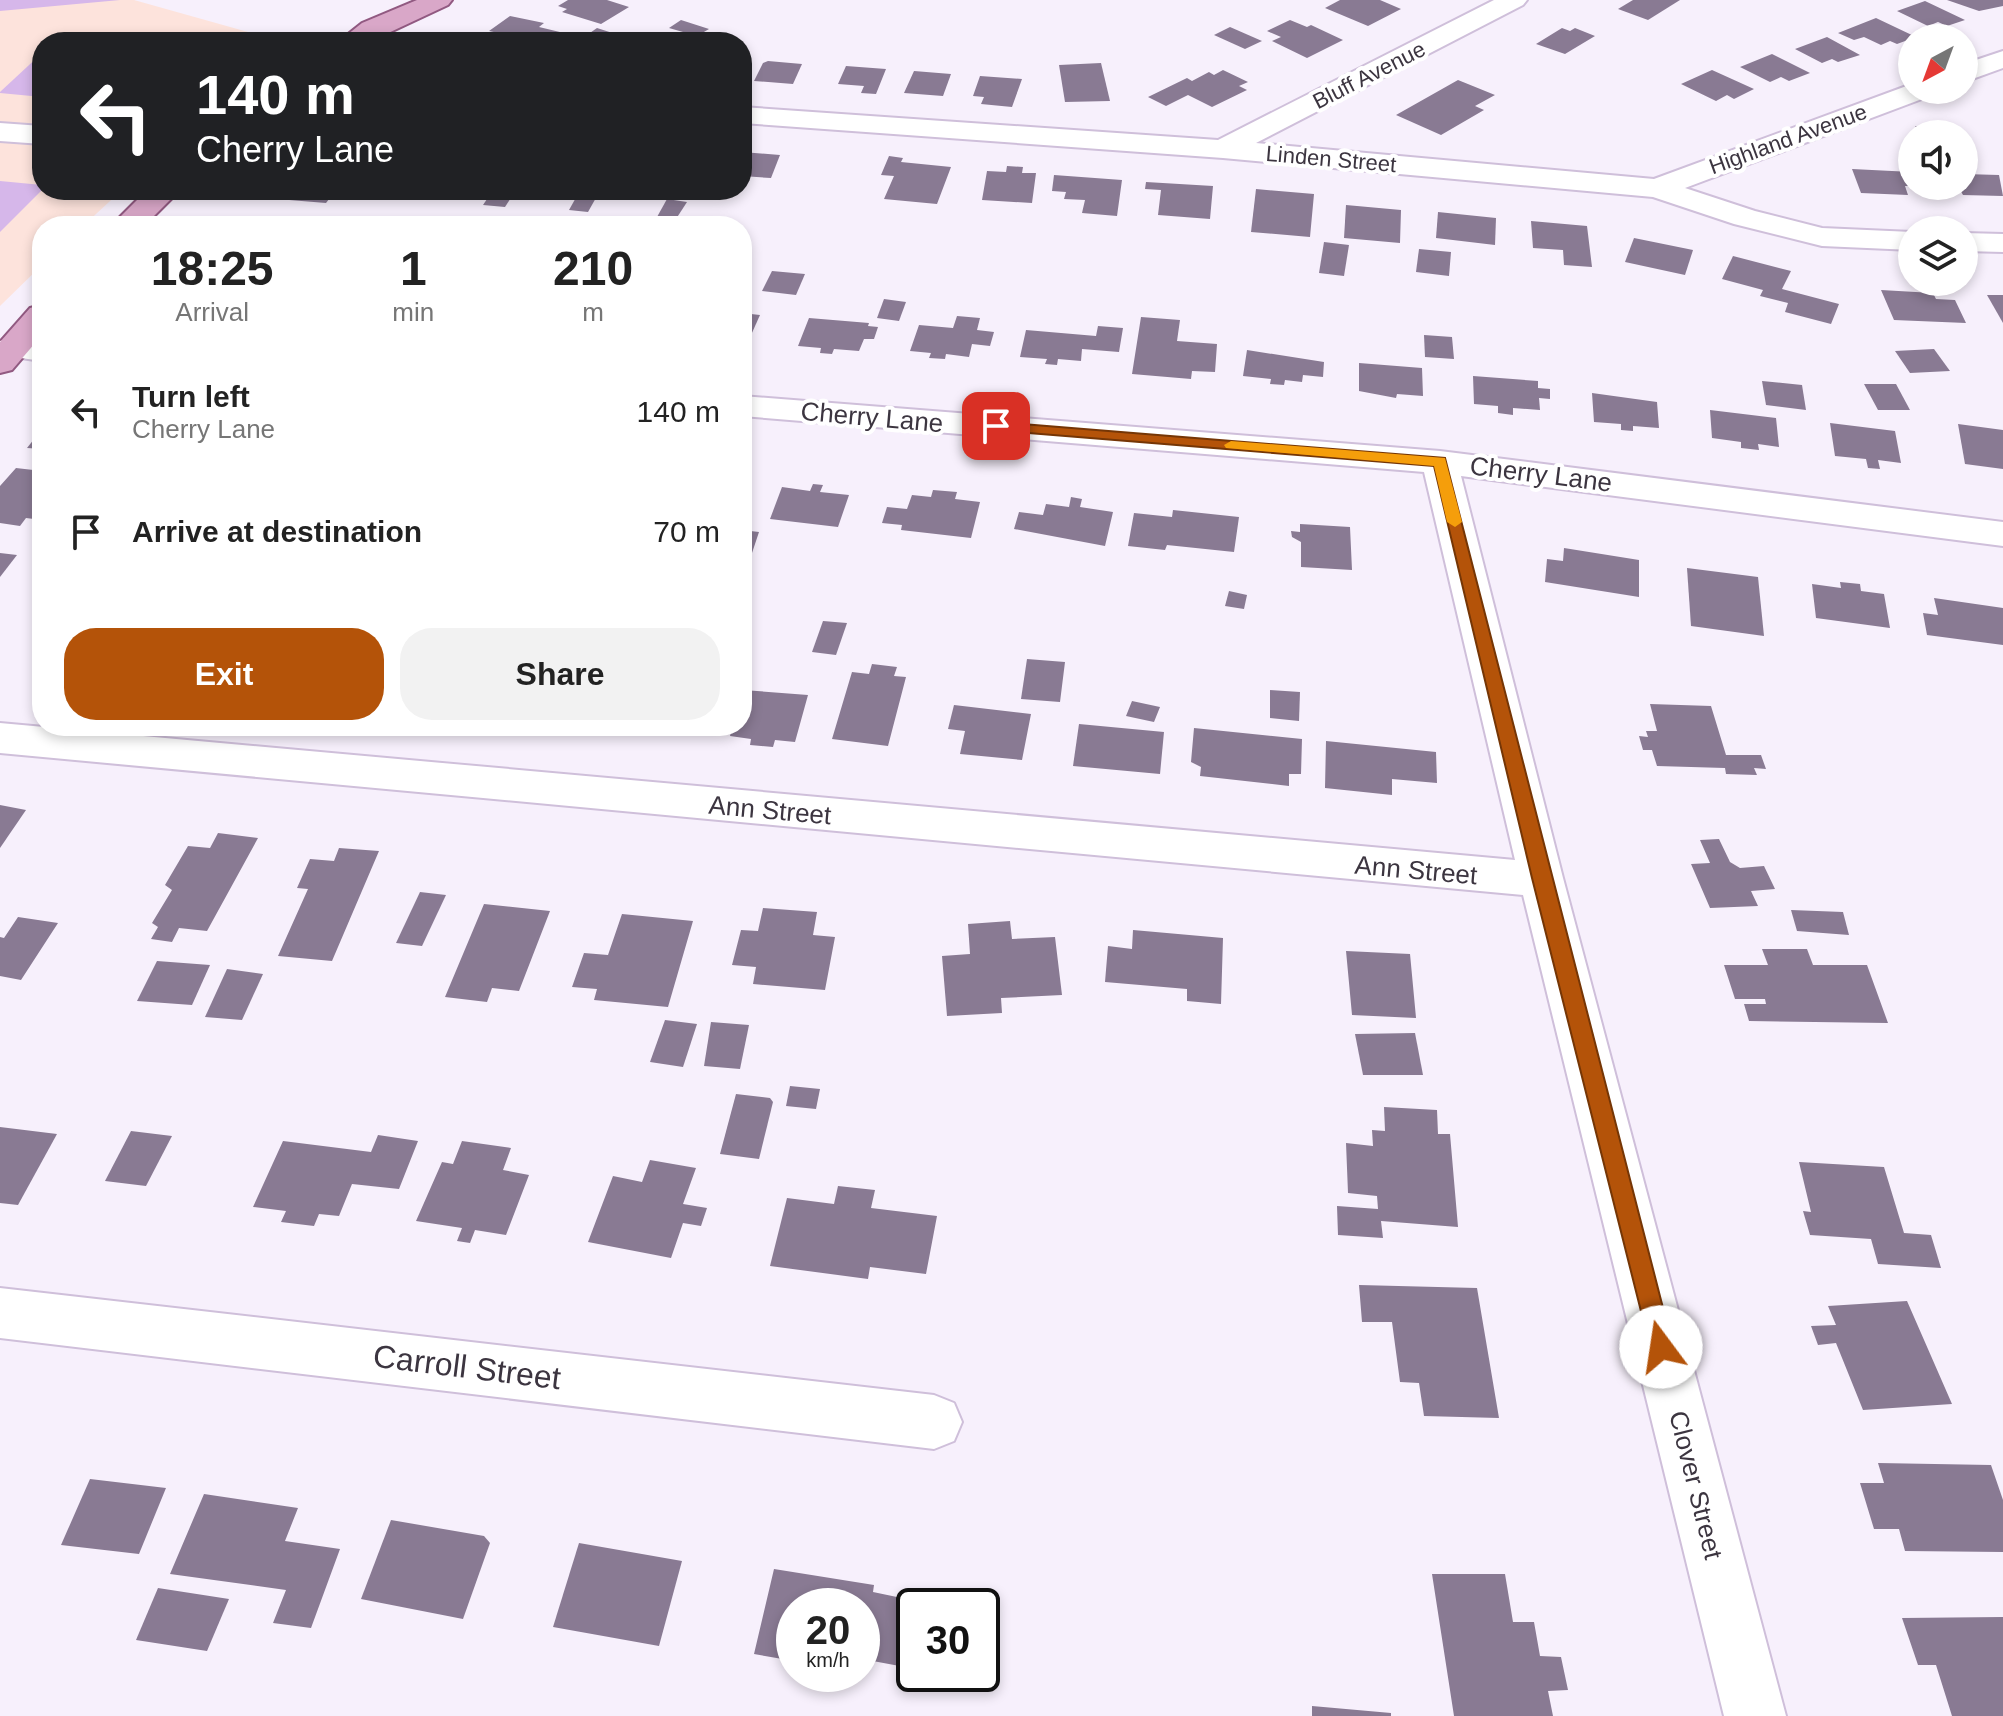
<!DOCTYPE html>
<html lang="en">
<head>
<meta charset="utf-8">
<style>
	body { margin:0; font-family:Helvetica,sans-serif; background:#f2f2f2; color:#222; height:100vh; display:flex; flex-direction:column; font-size:30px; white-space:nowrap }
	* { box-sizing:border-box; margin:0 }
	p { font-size:26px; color:#767676 }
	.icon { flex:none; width:44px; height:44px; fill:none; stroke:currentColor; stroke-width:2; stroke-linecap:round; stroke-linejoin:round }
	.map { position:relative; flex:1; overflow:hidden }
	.drawer { position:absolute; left:32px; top:216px; width:720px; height:520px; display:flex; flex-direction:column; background:#fff; border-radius:32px; box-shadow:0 4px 12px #0003 }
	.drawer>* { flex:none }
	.top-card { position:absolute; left:32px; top:32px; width:720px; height:168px; border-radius:32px; box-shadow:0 4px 12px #0003; background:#202124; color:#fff; overflow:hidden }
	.needle { width:52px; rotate:221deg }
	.buttons { position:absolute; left:1898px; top:24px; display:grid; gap:16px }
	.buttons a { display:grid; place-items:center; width:80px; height:80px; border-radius:50%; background:#fff; box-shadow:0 4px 12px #0003; font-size:40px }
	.speed { position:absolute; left:776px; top:1588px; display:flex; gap:16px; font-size:40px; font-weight:700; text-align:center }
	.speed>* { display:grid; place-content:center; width:104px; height:104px; border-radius:50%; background:#fff; box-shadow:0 4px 12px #0003; line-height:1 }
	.speed small { font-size:20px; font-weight:400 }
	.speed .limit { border:4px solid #111; border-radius:12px; background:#fff; color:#111 }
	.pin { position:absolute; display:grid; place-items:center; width:68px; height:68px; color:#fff; margin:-34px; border-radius:16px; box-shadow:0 4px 12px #0006 }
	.me { position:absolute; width:88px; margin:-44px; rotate:346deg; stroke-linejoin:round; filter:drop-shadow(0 0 6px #0008) }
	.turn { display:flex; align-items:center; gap:28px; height:168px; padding:0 32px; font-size:36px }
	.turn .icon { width:104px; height:104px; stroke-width:2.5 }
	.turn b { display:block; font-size:56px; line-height:68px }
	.eta { display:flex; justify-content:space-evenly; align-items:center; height:136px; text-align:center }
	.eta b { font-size:48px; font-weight:700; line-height:56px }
	.cta { display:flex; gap:16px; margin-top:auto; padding:16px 32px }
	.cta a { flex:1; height:92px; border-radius:32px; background:#b45309; color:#fff; font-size:32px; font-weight:700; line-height:92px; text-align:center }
	.cta a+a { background:#f2f2f2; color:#222 }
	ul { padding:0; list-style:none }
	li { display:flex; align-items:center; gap:24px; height:120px; padding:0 32px }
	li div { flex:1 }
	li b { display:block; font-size:30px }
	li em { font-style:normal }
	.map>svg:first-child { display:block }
	.education { fill:#fde3dc }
	.green { fill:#d6b7ea }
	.building { fill:#897a93 }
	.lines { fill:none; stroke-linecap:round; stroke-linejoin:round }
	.minor-casing { stroke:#cfbfda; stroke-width:4 }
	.major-casing { stroke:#915981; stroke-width:4 }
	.minor { fill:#fff; fill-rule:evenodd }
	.major { fill:#d9a7c8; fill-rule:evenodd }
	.route { fill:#b45309; stroke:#753606; stroke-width:2 }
	.slow { fill:#f59e0b }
	.labels { text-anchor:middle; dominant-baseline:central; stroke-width:8; stroke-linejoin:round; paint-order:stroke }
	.far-street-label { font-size:22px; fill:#3c3540; stroke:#fff }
	.street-label { font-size:26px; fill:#3c3540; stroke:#fff }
	.near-street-label { font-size:32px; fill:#3c3540; stroke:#fff }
</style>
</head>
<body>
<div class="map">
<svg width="2003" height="1716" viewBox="0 0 2003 1716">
	<rect width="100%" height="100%" fill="#f7f0fc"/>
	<!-- education -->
	<polygon class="education" points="0,0 134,0 284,42 42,42 42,190 122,190 83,226 42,226 42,265 0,306"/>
	<!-- green -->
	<g class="green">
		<polygon points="0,0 120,0 0,11"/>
		<polygon points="42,53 42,97 0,93 0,92"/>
		<polygon points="0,181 42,185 42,190 0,232"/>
	</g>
	<!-- building -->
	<g class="building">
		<polygon points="568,0 607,0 629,7 601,24 562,12 567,9 558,6"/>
		<polygon points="1340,0 1380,0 1401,9 1368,26 1325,8"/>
		<polygon points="1633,0 1680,0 1648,20 1618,9"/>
		<polygon points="1947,0 2003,0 2003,6 1979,11"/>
		<polygon points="1925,1 1965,20 1947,26 1938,22 1928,26 1897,11"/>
		<polygon points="510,16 544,23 539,27 564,33 551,42 539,42 489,31"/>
		<polygon points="1876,18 1916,37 1897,44 1890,41 1881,45 1864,37 1854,40 1838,33"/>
		<polygon points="681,20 709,29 697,36 669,28"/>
		<polygon points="1290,20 1307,27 1311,25 1343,40 1307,58 1272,41 1281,37 1267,31"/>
		<polygon points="1230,27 1262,41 1245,49 1214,35"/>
		<polygon points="597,28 625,37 611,42 587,35"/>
		<polygon points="1562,28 1570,31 1575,28 1595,36 1565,54 1536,44"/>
		<polygon points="1827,37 1860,55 1838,62 1832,59 1822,63 1795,49"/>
		<polygon points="1772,54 1810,73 1789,81 1781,77 1770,82 1740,67"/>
		<polygon points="768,61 802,64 793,84 754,81 763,63"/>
		<polygon points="1101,63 1110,101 1065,102 1059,65"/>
		<polygon points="846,66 886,69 876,94 861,93 864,86 838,84"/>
		<polygon points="1223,70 1248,82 1239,86 1247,90 1212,107 1188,95 1166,106 1148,97 1187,78 1192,81 1209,72 1214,75"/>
		<polygon points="1712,70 1754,89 1734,99 1727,95 1716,101 1681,84"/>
		<polygon points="914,71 951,74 943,96 904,93"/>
		<polygon points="980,76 1022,79 1012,107 981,104 984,97 973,96"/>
		<polygon points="1458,80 1495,95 1475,106 1484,110 1441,135 1396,115"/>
		<polygon points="1915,126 1937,126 1943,134 1920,134"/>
		<polygon points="742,152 780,155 771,178 742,176"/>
		<polygon points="889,156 903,158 901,162 951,167 937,204 884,199 894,176 881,175"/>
		<polygon points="1007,166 1023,167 1022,173 1036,173 1032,203 982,200 987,171 1006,172"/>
		<polygon points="1852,169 1912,172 1912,186 1905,186 1908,195 1861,193"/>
		<polygon points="1964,174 1999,175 2003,196 1963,195 1958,186 1964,186"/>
		<polygon points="1054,175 1122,180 1117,216 1082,213 1085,200 1064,199 1066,192 1052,191"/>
		<polygon points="1146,182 1213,186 1210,219 1158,215 1161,190 1145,189"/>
		<polygon points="1256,189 1314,194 1310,237 1251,232"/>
		<polygon points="284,190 355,190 350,196 333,194 326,203 277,199"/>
		<polygon points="493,190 516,190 505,207 483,205"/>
		<polygon points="578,194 597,196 588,212 569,210"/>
		<polygon points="667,199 687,202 676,219 657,217"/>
		<polygon points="1346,205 1401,210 1400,243 1344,238"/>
		<polygon points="1438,212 1496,218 1495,245 1436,238"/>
		<polygon points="1531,221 1587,226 1592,267 1564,265 1563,250 1533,248"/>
		<polygon points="1634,238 1693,250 1685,275 1625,262"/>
		<polygon points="1324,242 1349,245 1344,276 1319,273"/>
		<polygon points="1419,249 1451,252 1449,276 1416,272"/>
		<polygon points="1733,256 1791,271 1782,289 1839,304 1831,324 1785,312 1788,303 1760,296 1763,290 1722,279"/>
		<polygon points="772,271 805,274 796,295 762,291"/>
		<polygon points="1881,290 1933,293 1936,299 1955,300 1966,323 1894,320"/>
		<polygon points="1987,295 2003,295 2003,323"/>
		<polygon points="884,299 906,302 899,321 877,318"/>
		<polygon points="742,313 760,315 747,344 742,344"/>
		<polygon points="957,316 980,318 977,330 994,332 990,346 972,344 969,357 946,354 945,359 929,358 931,353 910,351 919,325 953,328"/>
		<polygon points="1141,317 1180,320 1177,341 1217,344 1215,372 1192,371 1191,379 1132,374"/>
		<polygon points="809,318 869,323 868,326 878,327 874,339 864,339 859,351 834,349 832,354 820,353 821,348 798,346"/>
		<polygon points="1098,326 1123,328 1119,352 1082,349 1081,361 1058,359 1057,365 1045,364 1047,359 1020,357 1026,330 1096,336"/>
		<polygon points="1424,335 1452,337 1454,359 1425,357"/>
		<polygon points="1934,349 1950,371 1910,373 1895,351"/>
		<polygon points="1247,350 1324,362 1323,377 1303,375 1302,382 1285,380 1284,385 1270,384 1271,379 1243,376"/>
		<polygon points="1359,363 1422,368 1423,396 1397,394 1396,398 1359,391"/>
		<polygon points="1473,376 1538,381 1538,388 1550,389 1550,399 1539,398 1540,410 1513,408 1513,415 1498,413 1498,406 1474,404"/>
		<polygon points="1762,381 1802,385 1806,410 1766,405"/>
		<polygon points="1864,384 1896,384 1910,410 1878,410"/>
		<polygon points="1592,393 1657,402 1659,428 1633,426 1633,431 1621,430 1621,424 1594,422"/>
		<polygon points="1710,410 1776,418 1779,447 1758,444 1759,450 1741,448 1741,442 1712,438"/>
		<polygon points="1830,423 1895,431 1901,463 1878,460 1880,469 1868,468 1866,459 1835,456"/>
		<polygon points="1958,424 2003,430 2003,469 1965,464"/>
		<polygon points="42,429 42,449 27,448"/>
		<polygon points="16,468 42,471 42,520 26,518 20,526 0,523 0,486"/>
		<polygon points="813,484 823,485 820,492 849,495 838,527 770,519 782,487 810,491"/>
		<polygon points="933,490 957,492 955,499 980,502 971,538 901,530 902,525 882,523 887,507 907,509 912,495 931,497"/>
		<polygon points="1071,497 1082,499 1080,507 1113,512 1105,546 1014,529 1019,512 1043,515 1046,504 1069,507"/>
		<polygon points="1173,510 1239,517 1234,552 1167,545 1165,550 1128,546 1134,513 1172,517"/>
		<polygon points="1300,524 1350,527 1352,570 1301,567 1301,542 1292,537 1291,531 1300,532"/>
		<polygon points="742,530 759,532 750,559 742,559"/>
		<polygon points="1564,548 1639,560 1639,597 1545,582 1547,559 1563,561"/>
		<polygon points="0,553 17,555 0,577"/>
		<polygon points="1687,568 1758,577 1764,636 1691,626"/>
		<polygon points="1840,582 1860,584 1861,591 1884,594 1890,628 1816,618 1812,584 1841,588"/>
		<polygon points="1229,591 1247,595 1244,609 1225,606"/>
		<polygon points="1934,598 2003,608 2003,645 1927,635 1923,613 1938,615"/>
		<polygon points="823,621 847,623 836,655 812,652"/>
		<polygon points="1027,659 1065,662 1060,702 1021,699"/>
		<polygon points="872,664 897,667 894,676 906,677 888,746 832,739 852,672 869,674"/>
		<polygon points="743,690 808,695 795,742 775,740 773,747 750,745 751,739 730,736 732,729 723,726 742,726"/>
		<polygon points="1270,690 1300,692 1299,721 1270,718"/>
		<polygon points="1132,701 1160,707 1154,722 1126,716"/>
		<polygon points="1650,704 1711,706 1726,755 1761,755 1766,769 1754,768 1757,775 1726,774 1725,768 1657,766 1652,750 1643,750 1639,736 1648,737 1646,731 1657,731"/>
		<polygon points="954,705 1031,714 1022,760 960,754 965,731 948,729"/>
		<polygon points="1079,724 1164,732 1160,774 1073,766"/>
		<polygon points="639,726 683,726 681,733"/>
		<polygon points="1194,728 1302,739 1301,774 1289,774 1289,786 1200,776 1201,767 1191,762"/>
		<polygon points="1326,741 1436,752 1437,783 1392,779 1392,795 1325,788"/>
		<polygon points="0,805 26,810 0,848"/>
		<polygon points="218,833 258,838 207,931 179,928 172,942 151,939 158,927 152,923 172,890 165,885 188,846 210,848"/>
		<polygon points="1719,839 1730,862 1740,868 1764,866 1775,889 1751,891 1758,906 1710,908 1691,864 1710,863 1700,840"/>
		<polygon points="339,848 379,851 332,961 278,956 308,889 297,888 310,859 334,861"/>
		<polygon points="420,892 446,895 422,946 396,943"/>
		<polygon points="484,904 550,911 519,991 492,988 487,1002 445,997"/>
		<polygon points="763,908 817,912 813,935 835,937 825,990 753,984 756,967 732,965 741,930 758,931"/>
		<polygon points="1791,910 1843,912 1849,935 1797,931"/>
		<polygon points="622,914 693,921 668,1007 594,1000 597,989 572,987 584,953 608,955"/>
		<polygon points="18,917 58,923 21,980 0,976 0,937 4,938"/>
		<polygon points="1010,921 1012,939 1055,937 1062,995 1001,998 1002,1013 947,1016 942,956 970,954 968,924"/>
		<polygon points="1133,930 1223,938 1221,1004 1187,1001 1187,989 1105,982 1108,946 1132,949"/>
		<polygon points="1762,949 1807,949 1813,965 1867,965 1888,1023 1749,1021 1744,1004 1766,1004 1765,999 1735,999 1724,965 1768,965"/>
		<polygon points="1346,951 1410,954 1416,1018 1352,1015"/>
		<polygon points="157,961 210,965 192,1005 137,1001"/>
		<polygon points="227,969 263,974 242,1020 205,1017"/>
		<polygon points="665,1020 697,1024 683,1067 650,1062"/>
		<polygon points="711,1022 749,1025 740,1069 704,1066"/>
		<polygon points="1415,1033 1423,1075 1363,1075 1355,1034"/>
		<polygon points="790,1086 820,1089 816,1109 786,1106"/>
		<polygon points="736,1094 770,1098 773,1102 759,1159 720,1154"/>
		<polygon points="1384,1107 1437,1110 1438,1134 1450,1134 1458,1227 1381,1221 1383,1238 1338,1235 1337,1206 1378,1209 1377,1196 1348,1193 1346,1143 1373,1146 1372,1130 1385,1131"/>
		<polygon points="0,1127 57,1134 18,1205 0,1203"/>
		<polygon points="131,1131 172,1136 146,1186 105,1181"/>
		<polygon points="378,1135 418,1141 399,1189 352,1184 339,1216 319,1214 314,1226 281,1222 286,1211 253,1207 283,1141 371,1152"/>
		<polygon points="462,1141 511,1148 503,1170 529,1175 506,1235 475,1230 470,1243 457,1241 462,1228 416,1221 442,1162 453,1164"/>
		<polygon points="650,1160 696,1168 683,1204 707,1208 701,1226 683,1223 671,1258 588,1242 613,1176 642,1182"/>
		<polygon points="1799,1162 1884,1167 1904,1233 1931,1235 1941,1268 1878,1264 1871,1239 1810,1235 1803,1211 1811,1212"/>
		<polygon points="838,1186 875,1190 871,1208 937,1216 926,1274 870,1267 868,1279 770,1266 787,1198 834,1204"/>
		<polygon points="1359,1285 1477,1288 1499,1418 1424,1416 1419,1383 1400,1382 1392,1322 1362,1322"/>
		<polygon points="1907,1301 1952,1404 1863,1410 1836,1343 1818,1345 1811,1326 1836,1325 1828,1306"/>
		<polygon points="1878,1463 1991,1465 2003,1500 2003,1552 1905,1551 1899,1529 1874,1529 1860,1483 1884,1483"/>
		<polygon points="90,1479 166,1488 139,1554 61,1545"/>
		<polygon points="204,1494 298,1508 285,1541 340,1549 311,1628 273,1623 286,1590 170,1574"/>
		<polygon points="391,1520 484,1536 490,1543 463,1619 361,1599"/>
		<polygon points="579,1543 682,1561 659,1646 553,1627"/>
		<polygon points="774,1569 874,1585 873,1592 916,1601 905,1667 862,1659 862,1606 794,1606 794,1661 754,1654"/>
		<polygon points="1432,1574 1505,1574 1513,1622 1534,1622 1540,1656 1561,1657 1568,1690 1548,1691 1553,1716 1454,1716"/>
		<polygon points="158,1588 229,1599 207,1651 136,1640"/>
		<polygon points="2003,1617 2003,1716 1952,1716 1936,1665 1918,1665 1902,1618"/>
		<polygon points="1312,1706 1391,1713 1391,1716 1312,1716"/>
	</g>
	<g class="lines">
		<defs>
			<g id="minor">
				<polygon points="1494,0 1527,0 1523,5 1256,143 1654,179 1912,84 1912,90 1934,90 1930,96 1685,188 1755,211 1822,228 1912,232 1912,250 1822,246 1734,224 1653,197 1223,158 742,123 742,107 1218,140"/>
				<polygon points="2003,51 2003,68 1964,82 1964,64"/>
				<polygon points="0,123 42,126 42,144 0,141"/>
				<polygon points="1964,233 2003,234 2003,252 1964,251"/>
				<polygon points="12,338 42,341 42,361 0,355 0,341"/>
				<polygon points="742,396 1440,451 2003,522 2003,546 1461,476 1563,878 1786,1716 1724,1716 1523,895 0,753 0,723 1515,860 1424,472 742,416"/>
				<polygon points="0,1288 934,1395 954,1403 962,1422 954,1441 934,1449 0,1338"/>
			</g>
			<g id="major">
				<polygon points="417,0 452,0 448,5 369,42 338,42 362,23"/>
				<polygon points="147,190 180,190 144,226 111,226"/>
				<polygon points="42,305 42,335 12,370 0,373 0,342 30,308"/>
			</g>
		</defs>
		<!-- minor casing -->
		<use href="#minor" class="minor-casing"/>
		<!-- major casing -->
		<use href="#major" class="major-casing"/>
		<!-- minor -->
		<use href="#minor" class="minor"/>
		<!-- major -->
		<use href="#major" class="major"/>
	</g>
	<!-- route -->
	<polygon class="route" points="996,422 1445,458 1673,1347 1669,1355 1661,1358 1653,1355 1650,1347 1532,878 1434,466 991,430 991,423"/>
	<!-- slow -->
	<polygon class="slow" points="1231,441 1445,458 1462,522 1455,527 1447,522 1434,466 1226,448 1224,445"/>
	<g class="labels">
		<!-- far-street labels -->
		<g class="far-street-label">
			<text transform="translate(1369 75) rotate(-27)">Bluff Avenue</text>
			<text transform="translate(1788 139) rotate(-20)">Highland Avenue</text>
			<text transform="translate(1331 159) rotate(5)">Linden Street</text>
		</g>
		<!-- street labels -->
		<g class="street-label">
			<text transform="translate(872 417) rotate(5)">Cherry Lane</text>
			<text transform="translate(1541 474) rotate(7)">Cherry Lane</text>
			<text transform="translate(770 810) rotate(5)">Ann Street</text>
			<text transform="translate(1416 870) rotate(5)">Ann Street</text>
			<text transform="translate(1696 1485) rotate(76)">Clover Street</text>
		</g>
		<!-- near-street labels -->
		<g class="near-street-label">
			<text transform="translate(467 1367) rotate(7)">Carroll Street</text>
		</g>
	</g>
</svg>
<div class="buttons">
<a><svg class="needle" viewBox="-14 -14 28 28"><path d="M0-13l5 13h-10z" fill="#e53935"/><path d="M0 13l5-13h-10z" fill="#767676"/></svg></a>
<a><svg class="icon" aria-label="sound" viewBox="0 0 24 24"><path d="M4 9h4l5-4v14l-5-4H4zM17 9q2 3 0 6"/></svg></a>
<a><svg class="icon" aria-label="layers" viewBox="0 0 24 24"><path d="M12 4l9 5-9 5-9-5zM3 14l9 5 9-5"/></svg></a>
</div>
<div class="speed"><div>20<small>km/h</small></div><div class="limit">30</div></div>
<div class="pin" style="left:996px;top:426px;background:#d93025"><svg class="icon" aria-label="arrive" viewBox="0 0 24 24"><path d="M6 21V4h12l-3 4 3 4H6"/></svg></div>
<svg class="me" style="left:1661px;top:1347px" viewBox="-20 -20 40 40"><circle r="19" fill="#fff"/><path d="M0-13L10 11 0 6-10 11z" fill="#b45309"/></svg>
<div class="top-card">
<div class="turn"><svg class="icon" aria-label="left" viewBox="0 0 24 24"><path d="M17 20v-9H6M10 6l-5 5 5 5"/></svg><div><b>140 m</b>Cherry Lane</div></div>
</div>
<section class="drawer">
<div class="eta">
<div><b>18:25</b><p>Arrival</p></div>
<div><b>1</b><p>min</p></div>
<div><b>210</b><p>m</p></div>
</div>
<ul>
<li><svg class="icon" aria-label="left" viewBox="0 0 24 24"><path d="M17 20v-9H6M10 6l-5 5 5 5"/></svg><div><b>Turn left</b><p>Cherry Lane</p></div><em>140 m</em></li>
<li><svg class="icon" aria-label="arrive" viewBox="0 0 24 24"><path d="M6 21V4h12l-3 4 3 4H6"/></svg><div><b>Arrive at destination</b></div><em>70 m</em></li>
</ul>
<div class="cta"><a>Exit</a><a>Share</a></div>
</section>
</div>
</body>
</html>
